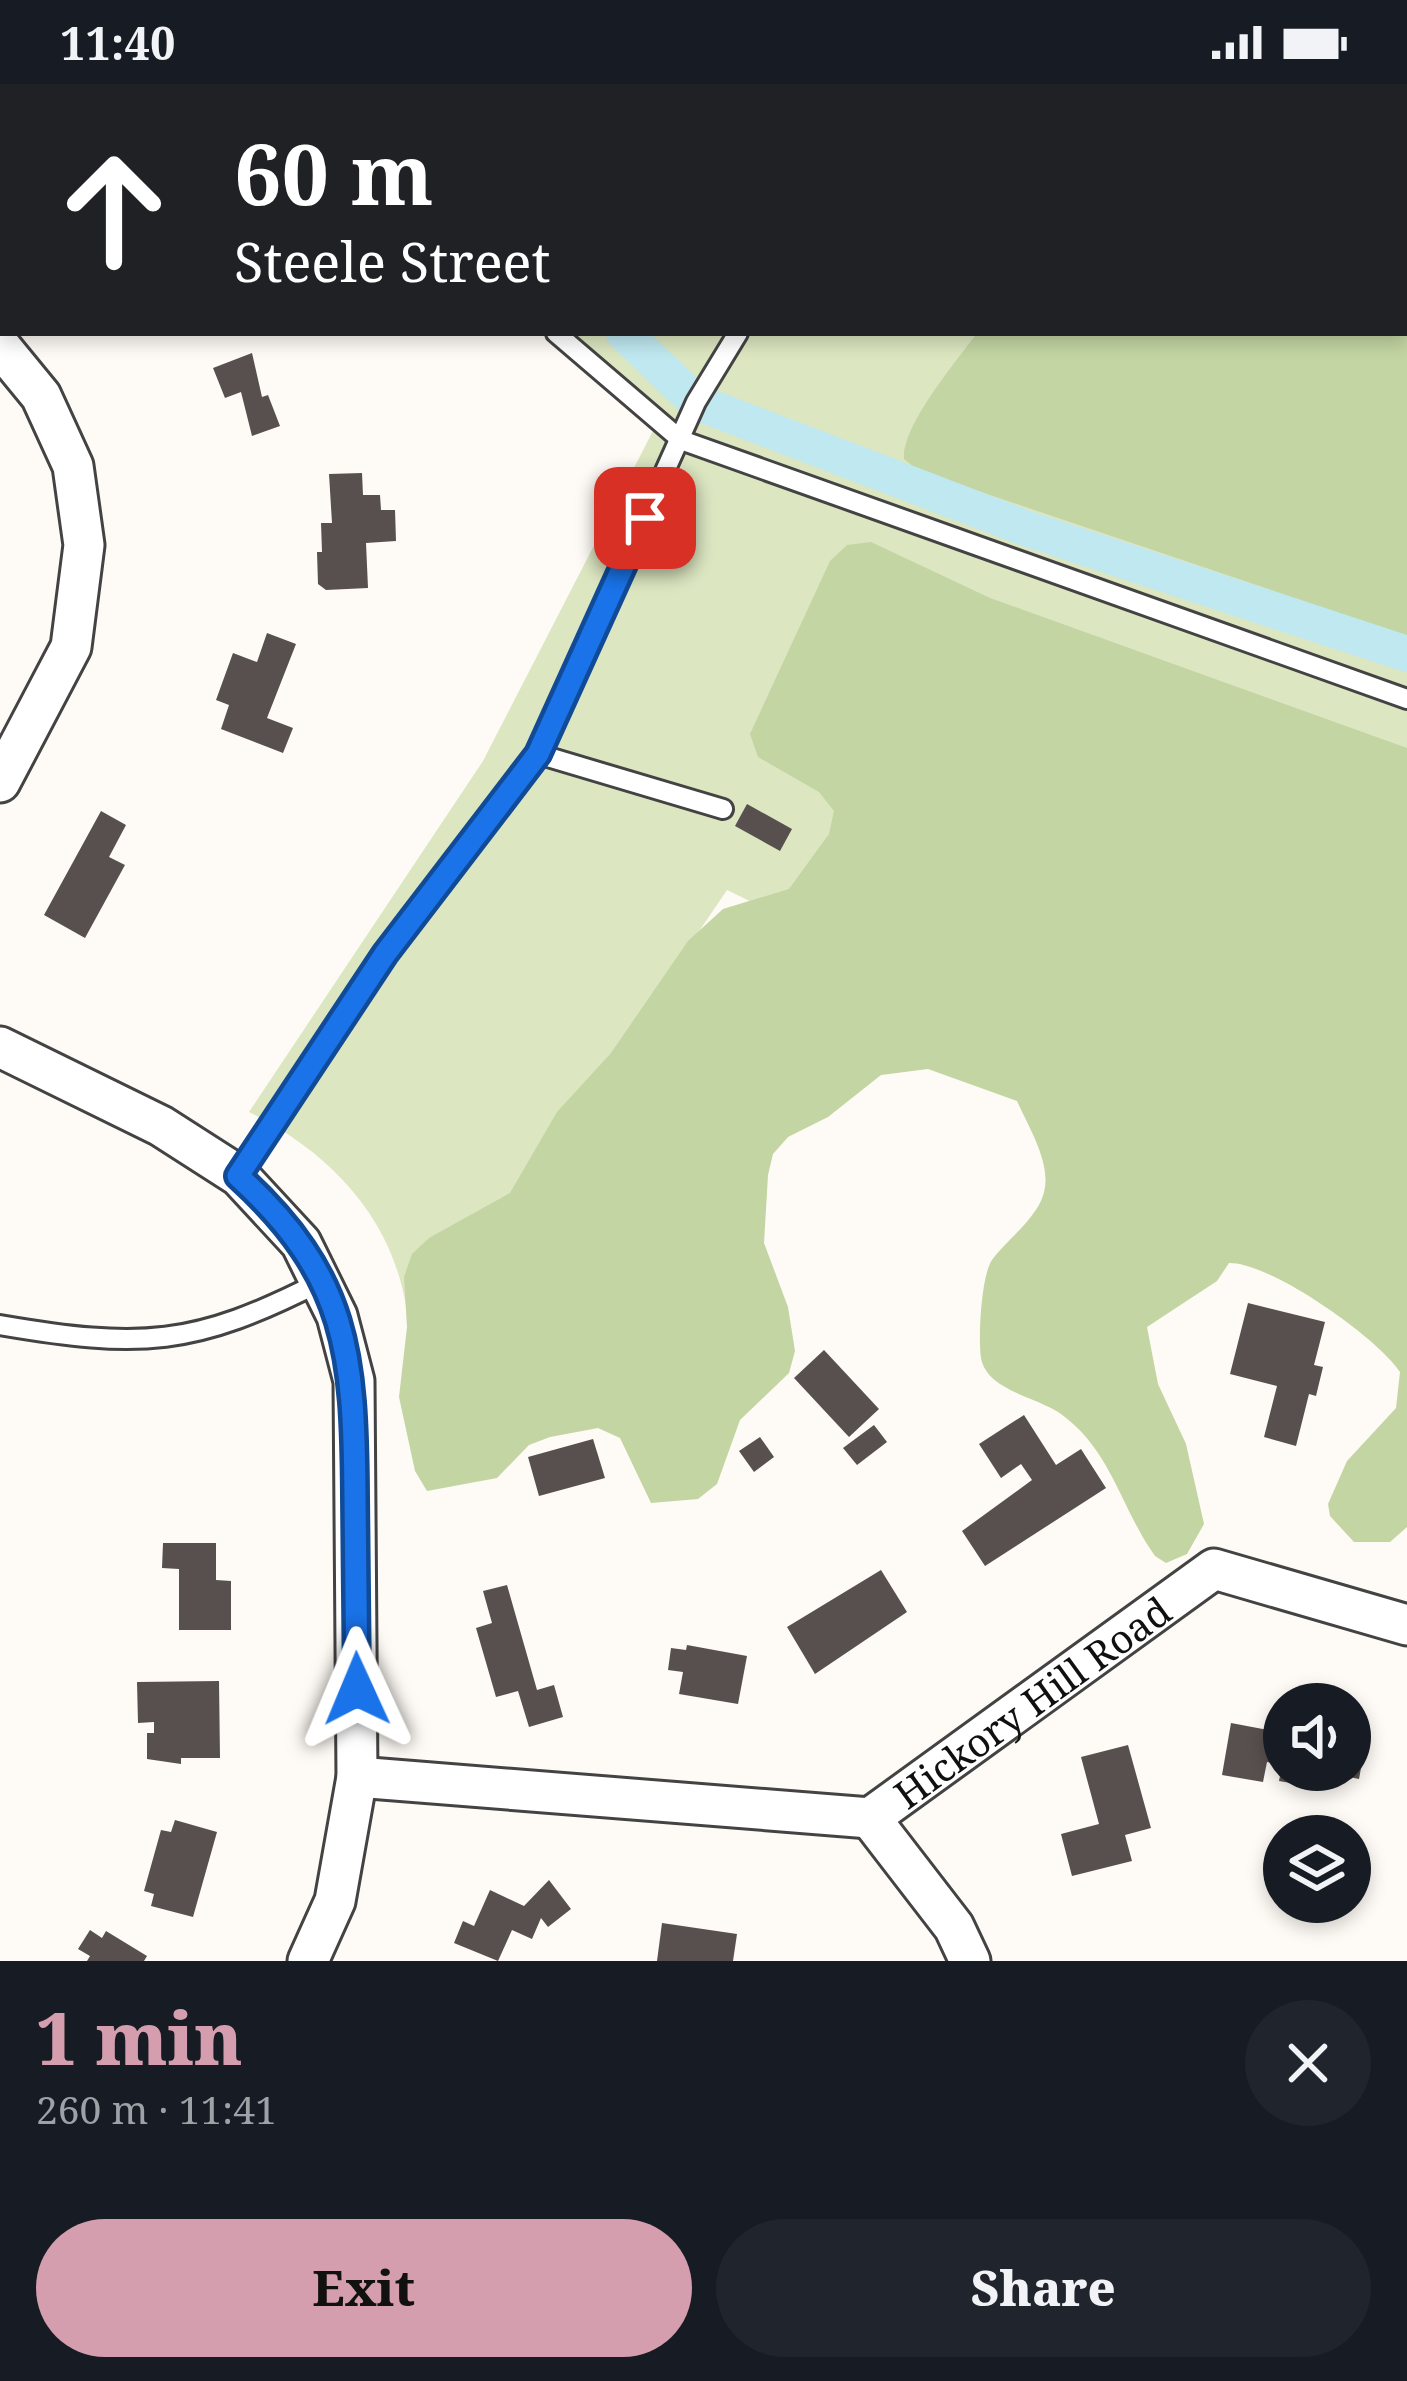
<!DOCTYPE html>
<html lang="en">
<head>
<meta charset="utf-8">
<style>
	body { margin:0; font-family:"Noto Serif",serif; background:#20242c; color:#f1f3f6; height:100vh; display:flex; flex-direction:column; font-size:45px; white-space:nowrap }
	* { box-sizing:border-box; margin:0 }
	p { font-size:39px; color:#9ea1a6 }
	.icon { flex:none; width:66px; height:66px; fill:none; stroke:currentColor; stroke-width:2; stroke-linecap:round; stroke-linejoin:round }
	.map { position:relative; height:1877px; overflow:hidden }
	.panel { display:flex; flex-direction:column; background:#171b24; flex:1 }
	.panel>* { flex:none }
	.top-card { position:absolute; left:0px; top:0px; width:1407px; height:252px; box-shadow:0 6px 18px #0003; background:#202124; color:#fff; overflow:hidden }
	.tools { position:absolute; left:1263px; top:1599px; display:grid; gap:24px }
	.tools a { display:grid; place-items:center; width:108px; height:108px; border-radius:50%; background:#171b24; box-shadow:0 6px 18px #0003; font-size:60px }
	.pin { position:absolute; display:grid; place-items:center; width:102px; height:102px; color:#fff; margin:-51px; border-radius:24px; box-shadow:0 6px 18px #0006 }
	.me { position:absolute; width:132px; margin:-66px; rotate:359deg; stroke-linejoin:round; filter:drop-shadow(0 0 9px #0008) }
	.turn { display:flex; align-items:center; gap:42px; height:252px; padding:0 36px; font-size:54px }
	.turn .icon { width:156px; height:156px; stroke-width:2.5 }
	.turn b { display:block; font-size:84px; line-height:102px }
	.round { display:grid; place-items:center; flex:none; width:126px; height:126px; border-radius:63px; background:#20242c }
	.summary { display:flex; align-items:center; justify-content:space-between; height:204px; padding:0 36px }
	h1 { font-size:72px; font-weight:800; line-height:90px; color:#d59eae }
	.button { display:flex; gap:24px; margin-top:auto; padding:24px 36px }
	.button a { flex:1; height:138px; border-radius:72px; background:#d59eae; color:#111; font-size:48px; font-weight:800; line-height:138px; text-align:center }
	.button a+a { background:#20242c; color:#f1f3f6 }
	.status { display:flex; justify-content:space-between; align-items:center; height:84px; padding:0 60px; background:#171b24; direction:ltr }
	.status svg { height:33px; fill:currentColor }
	.map>svg:first-child { display:block }
	.green { fill:#dce6c1 }
	.forest { fill:#c3d5a2 }
	.lines { fill:none; stroke-linecap:round; stroke-linejoin:round }
	.canal { stroke:#bfe8f0; stroke-width:36 }
	.building { fill:#58504e }
	.service-casing { stroke:#434343; stroke-width:24 }
	.minor-casing { stroke:#434343; stroke-width:45 }
	.service { stroke:#fff; stroke-width:18 }
	.minor { stroke:#fff; stroke-width:39 }
	.route-casing { stroke:#114b97; stroke-width:30 }
	.route { stroke:#1a73e8; stroke-width:21 }
	.labels { text-anchor:middle; dominant-baseline:central; stroke-width:12; stroke-linejoin:round; paint-order:stroke }
	.street-label { font-size:39px; fill:#101010; stroke:#fff }
</style>
</head>
<body>
<div class="status"><b>11:40</b><svg viewBox="0 0 49 12"><path d="M0 12V9h3v3zM5 12V6h3v6zM10 12V3h3v9zM15 12V0h3v12zM26 1h20v11H26zM47 4h2v5h-2z"/></svg></div>
<div class="map">
<svg width="1407" height="1877" viewBox="0 0 1407 1877">
	<rect width="100%" height="100%" fill="#fefaf5"/>
	<!-- green -->
	<path class="green" d="M334 0H1407V1136L727 806 409 1275C414 1160 347 1077 249 1028L483 677 655 343 545 249H1404V3Z"/>
	<!-- forest -->
	<g class="forest">
		<path d="M1110 0H1407V552L919 387 904 375C902 341 956 278 977 249H1404V3Z"/>
		<path d="M871 458 990 514 1407 664V1443L1390 1458H1354L1330 1432 1328 1420 1347 1377 1396 1324 1400 1288C1378 1254 1270 1178 1229 1179L1217 1197 1147 1243 1158 1300 1186 1360 1204 1440 1187 1470 1166 1479 1155 1472C1120 1423 1112 1367 1061 1330 1038 1313 987 1307 981 1274 978 1255 981 1192 992 1176 1008 1154 1042 1131 1045 1103 1049 1075 1028 1042 1017 1017L928 985 881 991 828 1033 788 1053 773 1070 768 1091 764 1159 788 1223 795 1267 789 1289 740 1336 717 1400 698 1415 651 1419 620 1354 598 1344 550 1353 529 1361 497 1394 427 1407 415 1387 399 1313 407 1243 404 1193 412 1170 429 1154 510 1109 557 1028 611 969 688 857 723 825 789 805 829 750 834 727 819 708 758 673 750 650 830 477 847 461Z"/>
	</g>
	<g class="lines">
		<!-- canal -->
		<g class="canal">
			<polyline points="384,0 386,3"/>
			<polyline points="624,249 696,318 1025,444 1407,570"/>
		</g>
	</g>
	<!-- building -->
	<g class="building">
		<polygon points="252,269 262,313 268,311 280,342 252,352 241,308 225,314 213,284"/>
		<polygon points="362,389 363,411 380,411 381,426 395,426 396,457 366,459 368,504 326,506 318,500 317,468 322,468 321,439 332,439 329,390"/>
		<polygon points="267,549 296,560 267,634 293,644 283,669 221,645 229,621 216,616 233,569 257,578"/>
		<polygon points="747,720 792,745 780,767 735,742"/>
		<polygon points="101,727 126,741 109,773 125,781 85,854 44,831"/>
		<polygon points="1248,1219 1325,1238 1314,1281 1323,1283 1316,1312 1309,1310 1296,1362 1264,1353 1277,1302 1230,1290"/>
		<polygon points="824,1266 879,1325 849,1353 794,1294"/>
		<polygon points="1024,1331 1056,1381 1081,1365 1106,1404 985,1482 962,1447 1032,1396 1021,1380 1001,1394 979,1360"/>
		<polygon points="874,1341 887,1358 857,1381 843,1364"/>
		<polygon points="760,1353 774,1373 754,1388 739,1367"/>
		<polygon points="593,1355 605,1394 539,1412 528,1373"/>
		<polygon points="163,1459 216,1459 216,1496 231,1497 231,1546 179,1546 179,1485 162,1484"/>
		<polygon points="881,1486 907,1528 815,1590 787,1543"/>
		<polygon points="507,1501 537,1606 554,1601 563,1633 529,1643 518,1607 496,1613 476,1544 492,1539 483,1507"/>
		<polygon points="687,1561 747,1572 738,1620 679,1610 683,1588 668,1586 671,1564 686,1566"/>
		<polygon points="219,1597 220,1674 181,1674 181,1680 147,1675 147,1649 154,1649 154,1638 138,1639 137,1598"/>
		<polygon points="1231,1639 1284,1649 1284,1681 1267,1678 1263,1698 1222,1691"/>
		<polygon points="1350,1648 1367,1651 1359,1695 1325,1688 1350,1686"/>
		<polygon points="1128,1661 1151,1744 1125,1751 1132,1777 1072,1792 1061,1750 1099,1740 1081,1673"/>
		<polygon points="1281,1686 1310,1686 1307,1702 1279,1697"/>
		<polygon points="175,1736 217,1748 193,1833 151,1822 154,1810 144,1807 161,1746 171,1748"/>
		<polygon points="549,1796 571,1825 548,1843 541,1834 532,1855 512,1846 498,1877 454,1859 463,1837 474,1842 490,1806 524,1822"/>
		<polygon points="662,1839 737,1850 733,1877 657,1877"/>
		<polygon points="90,1846 102,1854 106,1847 147,1872 144,1877 87,1877 90,1872 78,1865"/>
	</g>
	<g class="lines">
		<defs>
			<g id="service">
				<polyline points="351,0 352,3"/>
				<polyline points="884,3 886,0"/>
				<polyline points="556,249 681,356 1407,615"/>
				<polyline points="538,670 723,725"/>
				<polyline points="239,1092 385,870 538,670 696,318 738,249"/>
				<path d="M0 1241C141 1265 193 1263 322 1197"/>
			</g>
			<g id="minor">
				<polyline points="0,262 41,312 73,382 84,461 71,563 0,698"/>
				<polyline points="0,963 161,1042 239,1092 301,1159 337,1232 354,1297 357,1693 335,1817 308,1877"/>
				<path id="s1" d="M357 1693 870 1734 1214 1485 1407 1541"/>
				<polyline points="870,1734 954,1843 970,1877"/>
			</g>
		</defs>
		<!-- service casing -->
		<use href="#service" class="service-casing"/>
		<!-- minor casing -->
		<use href="#minor" class="minor-casing"/>
		<!-- service -->
		<use href="#service" class="service"/>
		<!-- minor -->
		<use href="#minor" class="minor"/>
	</g>
	<g class="lines">
		<defs>
			<path id="route" d="M357 1605C356 1541 356 1477 355 1413 354 1271 349 1193 238 1092L385 870 538 670 645 434"/>
		</defs>
		<!-- route casing -->
		<use href="#route" class="route-casing"/>
		<!-- route -->
		<use href="#route" class="route"/>
	</g>
	<g class="labels">
		<!-- street labels -->
		<g class="street-label">
			<text stroke="none"><textPath href="#s1" startOffset="714">Hickory Hill Road</textPath></text>
		</g>
	</g>
</svg>
<div class="tools">
<a><svg class="icon" aria-label="sound" viewBox="0 0 24 24"><path d="M4 9h4l5-4v14l-5-4H4zM17 9q2 3 0 6"/></svg></a>
<a><svg class="icon" aria-label="layers" viewBox="0 0 24 24"><path d="M12 4l9 5-9 5-9-5zM3 14l9 5 9-5"/></svg></a>
</div>
<div class="pin" style="left:645px;top:434px;background:#d93025"><svg class="icon" aria-label="arrive" viewBox="0 0 24 24"><path d="M6 21V4h12l-3 4 3 4H6"/></svg></div>
<svg class="me" style="left:357px;top:1605px" viewBox="-20 -20 40 40"><path d="M0-17L14 15 0 8-14 15z" fill="#1a73e8" stroke="#fff" stroke-width="4"/></svg>
<div class="top-card">
<div class="turn"><svg class="icon" aria-label="ahead" viewBox="0 0 24 24"><path d="M12 20V5M6 11l6-6 6 6"/></svg><div><b>60 m</b>Steele Street</div></div>
</div>
</div>
<section class="panel">
<div class="summary"><div><h1>1 min</h1><p>260 m · 11:41</p></div><a class="round"><svg class="icon" aria-label="close" viewBox="0 0 24 24"><path d="M6 6l12 12M18 6L6 18"/></svg></a></div>
<div class="button"><a>Exit</a><a>Share</a></div>
</section>
</body>
</html>
